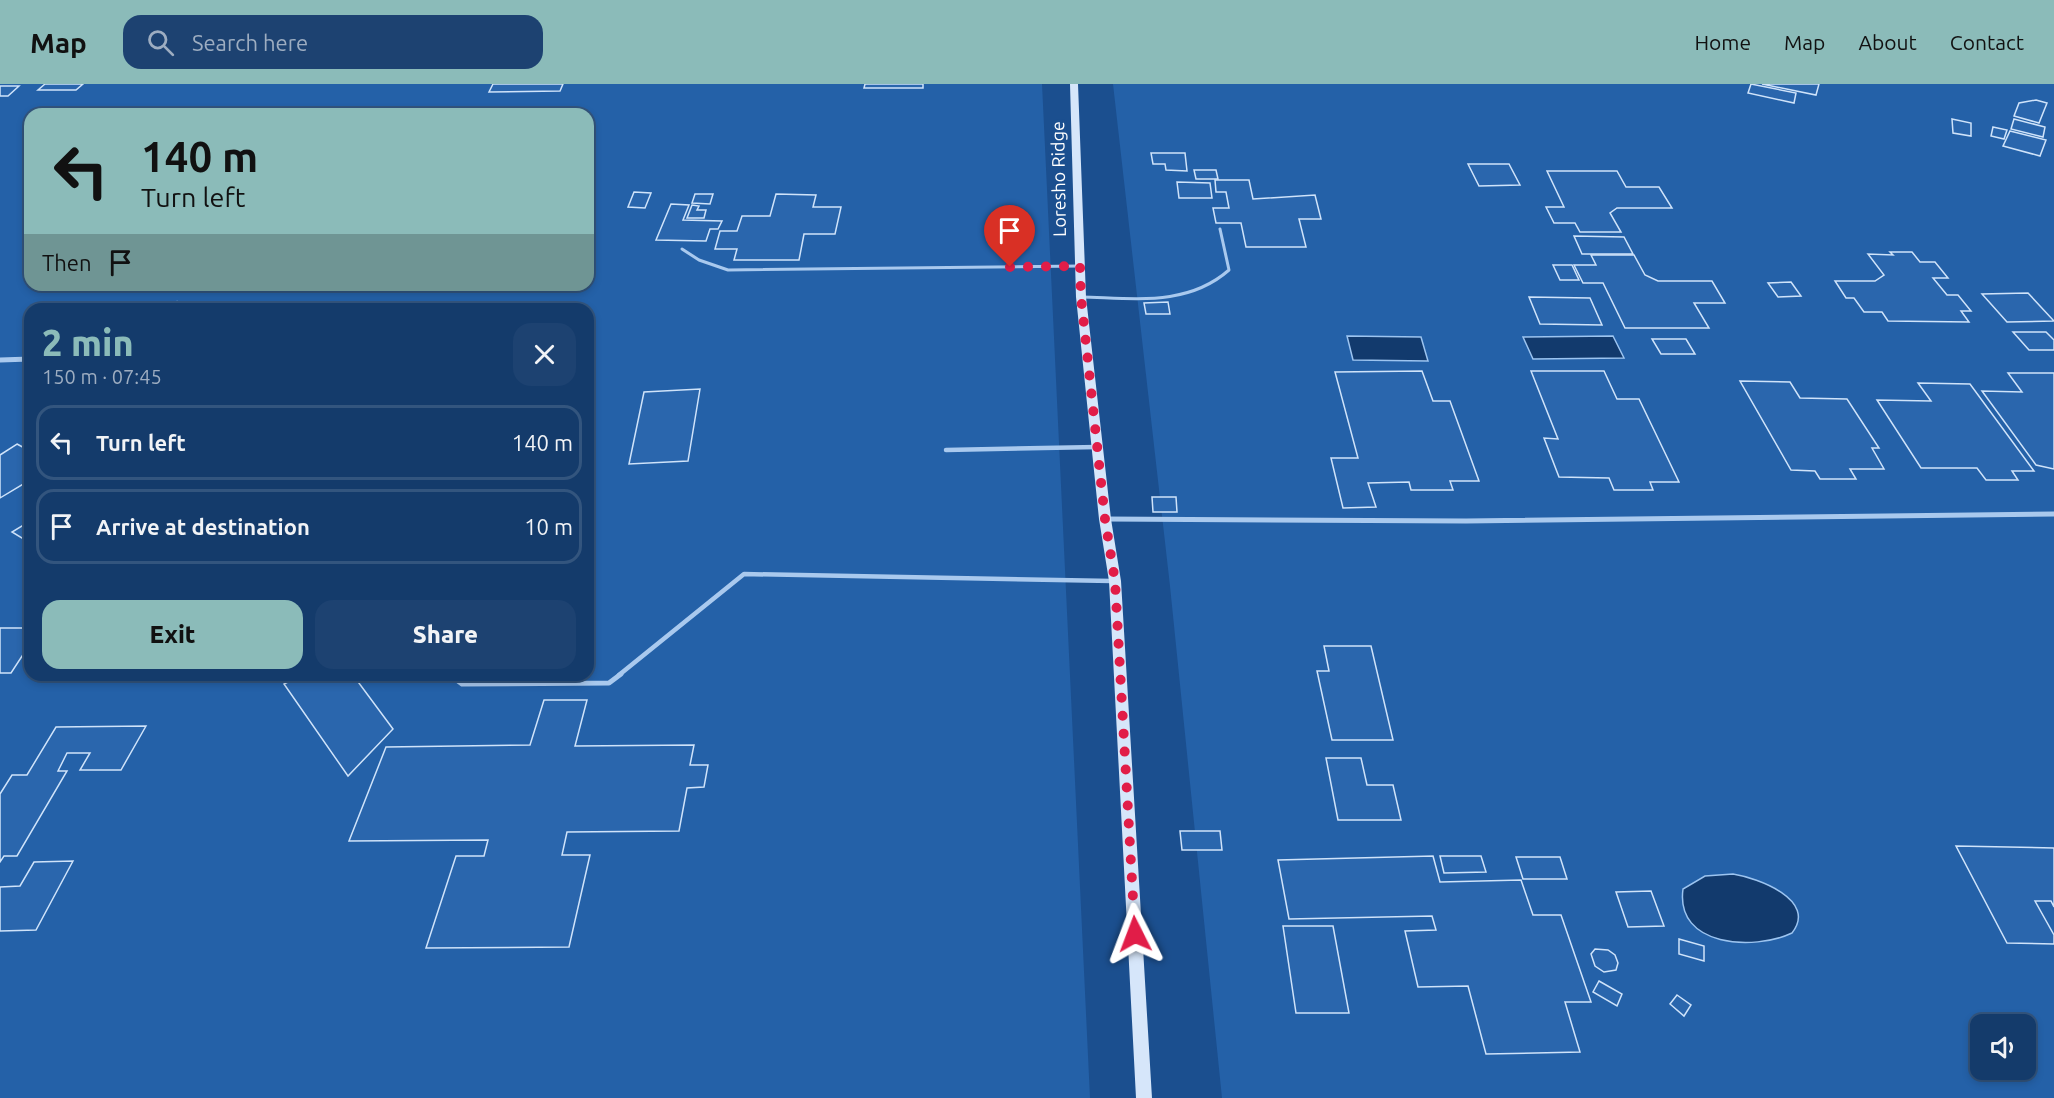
<!DOCTYPE html>
<html lang="en">
<head>
<meta charset="utf-8">
<style>
	body { margin:0; font-family:Ubuntu,sans-serif; background:#1d4271; color:#f1f3f6; height:100vh; display:flex; flex-direction:column; font-size:22px; white-space:nowrap }
	* { box-sizing:border-box; margin:0 }
	p { font-size:20px; color:#9dadc1 }
	.icon { flex:none; width:33px; height:33px; fill:none; stroke:currentColor; stroke-width:2; stroke-linecap:round; stroke-linejoin:round }
	.map { position:relative; flex:1; overflow:hidden }
	.sheet { position:absolute; left:24px; top:219px; width:570px; height:378px; display:flex; flex-direction:column; background:#143b6b; border-radius:18px; box-shadow:0 3px 9px #0003,0 0 0 2px #33557e }
	.sheet>* { flex:none }
	.guide { position:absolute; left:24px; top:24px; width:570px; height:183px; border-radius:18px; box-shadow:0 3px 9px #0003,0 0 0 2px #33557e; background:#8bbbb9; color:#111; overflow:hidden }
	.tools { position:absolute; left:1970px; top:930px; display:grid; gap:12px }
	.tools a { display:grid; place-items:center; width:66px; height:66px; border-radius:12px; background:#143b6b; box-shadow:0 3px 9px #0003,0 0 0 2px #33557e; font-size:30px }
	.pin { position:absolute; display:grid; place-items:center; width:51px; height:51px; color:#fff; margin:-62px -26px; border-radius:50% 50% 50% 0; rotate:-45deg; box-shadow:0 0 6px #0007 }
	.pin .icon { rotate:45deg }
	.me { position:absolute; width:66px; margin:-33px; rotate:357deg; stroke-linejoin:round; filter:drop-shadow(0 0 4px #0008) }
	.turn { display:flex; align-items:center; gap:21px; height:126px; padding:0 18px; font-size:27px }
	.turn .icon { width:78px; height:78px; stroke-width:2.5 }
	.turn b { display:block; font-size:42px; line-height:51px }
	.then { display:flex; align-items:center; height:57px; padding:0 18px; background:#0003; gap:12px; font-size:22px }
	.round { display:grid; place-items:center; flex:none; width:63px; height:63px; border-radius:18px; background:#1d4271 }
	.headline { display:flex; align-items:center; justify-content:space-between; height:102px; padding:0 18px }
	h1 { font-size:36px; font-weight:800; line-height:45px; color:#8bbbb9 }
	.action { display:flex; gap:12px; margin-top:auto; padding:12px 18px }
	.action a { flex:1; height:69px; border-radius:18px; background:#8bbbb9; color:#111; font-size:24px; font-weight:800; line-height:69px; text-align:center }
	.action a+a { background:#1d4271; color:#f1f3f6 }
	ul { padding:0; list-style:none }
	li { display:flex; align-items:center; gap:18px; height:75px; margin:0 12px 9px; padding:0 6px; border:3px solid #33557e; border-radius:18px }
	li div { flex:1 }
	li b { display:block; font-size:22px }
	li em { font-style:normal }
	header { display:flex; align-items:center; gap:36px; box-sizing:border-box; height:84px; padding:0 30px; background:#8bbbb9; color:#111 }
	header strong { font-size:28px }
	nav { display:flex; gap:33px; margin-inline-start:auto; font-size:21px }
	.search { width:420px; height:54px; background:#1d4271; display:flex; align-items:center; gap:15px; box-sizing:border-box; padding:0 21px; border-radius:18px; color:#9dadc1; font-size:22px }
	.map>svg:first-child { display:block }
	.green { fill:#2461a8; fill-rule:evenodd }
	.water { fill:#123a6d; stroke:#9cc4f0; stroke-width:1.5 }
	.building { fill:#2a66ad; stroke:#cfe3fa; stroke-width:1.5 }
	.lines { fill:none; stroke-linecap:round; stroke-linejoin:round }
	.lane-far2 { stroke:#a9c9ee; stroke-width:3 }
	.lane-far1 { stroke:#a9c9ee; stroke-width:4.5 }
	.lane { stroke:#a9c9ee; stroke-width:5 }
	.street-far1 { stroke:#a9c9ee; stroke-width:4.5 }
	.street { stroke:#a9c9ee; stroke-width:5 }
	.secondary { fill:#d6e6fa; fill-rule:evenodd }
	.route { stroke:#e11d48; stroke-width:10; stroke-dasharray:0 18 }
	.labels { text-anchor:middle; dominant-baseline:central; stroke-width:6; stroke-linejoin:round; paint-order:stroke }
	.street-label { font-size:18px; fill:#fff; stroke:#1b4f8f }
</style>
</head>
<body>
<header>
<strong>Map</strong>
<div class="search"><svg class="icon" aria-label="search" viewBox="0 0 24 24"><circle cx="10" cy="10" r="6"/><path d="M15 15l6 6"/></svg>Search here</div>
<nav><a>Home</a><a>Map</a><a>About</a><a>Contact</a></nav>
</header>
<div class="map">
<svg width="2054" height="1014" viewBox="0 0 2054 1014">
	<rect width="100%" height="100%" fill="#1b4f8f"/>
	<!-- green -->
	<g class="green">
		<path d="M0 0H1042L1090 1014H0ZM30 30H588V201H30ZM30 225H588V591H30Z"/>
		<path d="M1113 0H2054V1014H1222L1170 502ZM1980 940H2025V986H1980Z"/>
	</g>
	<!-- water -->
	<g class="water">
		<polygon points="1347,252 1421,253 1428,277 1353,276"/>
		<polygon points="1613,252 1624,274 1533,275 1523,253"/>
		<path d="M1733 790C1758 794 1818 816 1792 849 1754 867 1675 863 1683 805L1705 792Z"/>
	</g>
	<!-- building -->
	<g class="building">
		<polygon points="45,0 83,0 76,6 38,6"/>
		<polygon points="493,0 563,0 560,7 489,8"/>
		<polygon points="865,0 923,0 923,4 864,4"/>
		<polygon points="1751,0 1796,9 1794,19 1748,9"/>
		<polygon points="1762,0 1819,0 1816,11"/>
		<polygon points="0,2 19,2 8,12 0,12"/>
		<polygon points="2036,16 2047,19 2039,39 2014,32 2019,19"/>
		<polygon points="1952,35 1971,39 1971,52 1953,49"/>
		<polygon points="2014,35 2045,43 2043,53 2011,45"/>
		<polygon points="1993,43 2007,46 2004,55 1991,52"/>
		<polygon points="2010,47 2046,56 2040,72 2003,62"/>
		<polygon points="1151,69 1185,69 1187,87 1166,86 1165,80 1153,80"/>
		<polygon points="1468,80 1509,80 1520,101 1479,102"/>
		<polygon points="1194,86 1216,86 1218,95 1196,95"/>
		<polygon points="1547,87 1617,87 1626,103 1659,103 1672,124 1617,124 1610,129 1621,148 1580,148 1575,139 1554,139 1546,123 1564,123"/>
		<polygon points="1215,96 1249,96 1253,115 1315,111 1321,135 1299,135 1306,163 1246,163 1241,139 1216,139 1213,124 1229,124 1226,108 1216,108"/>
		<polygon points="1177,98 1210,99 1212,114 1179,114"/>
		<polygon points="634,108 651,109 645,124 628,123"/>
		<polygon points="695,110 713,110 710,120 692,119"/>
		<polygon points="776,110 816,111 813,123 841,123 835,150 804,150 799,176 734,176 737,165 715,165 720,147 737,147 742,132 770,132"/>
		<polygon points="671,120 689,121 683,136 722,137 718,145 710,145 706,157 656,156"/>
		<polygon points="692,121 699,122 697,126 706,126 704,134 687,134"/>
		<polygon points="1574,152 1624,153 1633,170 1582,170"/>
		<polygon points="1890,168 1912,168 1920,178 1935,178 1948,194 1933,194 1947,211 1958,211 1971,227 1961,227 1969,238 1888,237 1882,228 1864,228 1854,214 1846,214 1835,197 1875,197 1884,191 1868,170 1893,171"/>
		<polygon points="1591,171 1634,171 1645,191 1658,197 1712,197 1725,219 1694,219 1709,244 1625,244 1603,199 1583,199 1574,181 1596,181"/>
		<polygon points="1553,181 1572,181 1579,196 1560,196"/>
		<polygon points="1791,198 1801,212 1778,213 1768,199"/>
		<polygon points="170,201 210,201 208,204 168,204"/>
		<polygon points="2028,209 2054,237 2007,238 1982,210"/>
		<polygon points="1529,213 1590,214 1602,241 1540,240"/>
		<polygon points="1168,218 1170,230 1146,230 1144,219"/>
		<polygon points="2013,248 2046,248 2054,256 2054,266 2029,266"/>
		<polygon points="1652,255 1686,255 1695,270 1661,270"/>
		<polygon points="1422,287 1433,317 1450,317 1479,397 1450,397 1453,406 1411,406 1409,398 1368,399 1376,423 1343,424 1331,374 1358,374 1335,288"/>
		<polygon points="1531,287 1604,287 1617,315 1639,315 1679,398 1650,398 1653,406 1614,406 1609,394 1559,393 1544,354 1558,355"/>
		<polygon points="2008,289 2054,289 2054,385 2036,381 1982,307 2022,308"/>
		<polygon points="1740,297 1790,298 1800,314 1847,315 1879,364 1872,364 1884,385 1850,385 1856,395 1820,395 1815,387 1791,386"/>
		<polygon points="1918,299 1970,300 2034,387 2012,387 2018,396 1986,396 1977,384 1921,384 1877,316 1931,317"/>
		<polygon points="700,305 688,377 629,380 644,308"/>
		<polygon points="17,360 30,367 30,396 0,414 0,371"/>
		<polygon points="1152,413 1176,413 1177,428 1153,428"/>
		<polygon points="30,437 30,459 12,448"/>
		<polygon points="0,544 30,544 30,560 11,589 0,589"/>
		<polygon points="1324,562 1371,562 1393,656 1332,656 1317,587 1329,587"/>
		<polygon points="302,591 353,591 393,645 348,692 284,600"/>
		<polygon points="544,616 587,616 575,662 694,661 690,681 708,681 704,703 687,704 679,747 567,748 562,771 590,771 569,863 426,864 456,772 484,772 488,756 349,757 386,663 530,661"/>
		<polygon points="146,642 121,686 80,686 90,669 67,669 58,687 67,687 17,772 4,772 0,778 0,710 12,691 27,691 56,643"/>
		<polygon points="1326,674 1361,674 1367,701 1393,701 1401,736 1338,736"/>
		<polygon points="1180,747 1220,747 1222,766 1182,766"/>
		<polygon points="1956,762 2054,764 2054,823 2051,817 2035,817 2054,851 2054,860 2007,859"/>
		<polygon points="1433,772 1440,798 1521,796 1533,831 1561,831 1591,918 1565,918 1580,968 1486,970 1468,902 1418,903 1405,847 1436,846 1432,832 1289,835 1278,776"/>
		<polygon points="1440,772 1481,772 1486,788 1444,789"/>
		<polygon points="1516,773 1560,773 1567,795 1523,795"/>
		<polygon points="73,777 36,846 0,847 0,803 20,802 34,778"/>
		<polygon points="1651,807 1664,842 1628,843 1616,808"/>
		<polygon points="1283,842 1333,842 1349,929 1296,929"/>
		<polygon points="1679,855 1704,862 1704,877 1679,870"/>
		<polygon points="1595,865 1608,866 1615,871 1618,879 1616,886 1604,888 1595,882 1591,870"/>
		<polygon points="1599,897 1622,910 1617,922 1593,908"/>
		<polygon points="1677,911 1691,921 1684,932 1670,920"/>
	</g>
	<g class="lines">
		<!-- lane-far2 -->
		<g class="lane-far2">
			<polyline points="682,165 699,176 728,186 1080,182"/>
			<path d="M1081 213C1133 214 1187 223 1229 186L1220 145"/>
		</g>
		<!-- lane-far1 -->
		<g class="lane-far1">
			<polyline points="946,366 1097,363"/>
			<polyline points="619,591 744,490 1112,497"/>
		</g>
		<!-- lane -->
		<polyline class="lane" points="450,591 462,600 609,599 621,590"/>
		<!-- street-far1 -->
		<polyline class="street-far1" points="166,225 177,219"/>
		<!-- street -->
		<g class="street">
			<polyline points="0,276 30,275"/>
			<polyline points="1106,435 1466,437 2054,430"/>
		</g>
		<!-- secondary -->
		<polygon class="secondary" points="1070,0 1078,0 1086,213 1111,435 1121,497 1152,1014 1136,1014 1109,497 1099,435 1076,213"/>
	</g>
	<g class="lines">
		<!-- route -->
		<polyline class="route" points="1010,183 1080,182 1081,213 1105,435 1115,497 1135,850"/>
	</g>
	<g class="labels">
		<!-- street labels -->
		<g class="street-label">
			<text transform="translate(1058 95) rotate(-91)">Loresho Ridge</text>
		</g>
	</g>
</svg>
<div class="tools">
<a><svg class="icon" aria-label="sound" viewBox="0 0 24 24"><path d="M4 9h4l5-4v14l-5-4H4zM17 9q2 3 0 6"/></svg></a>
</div>
<div class="pin" style="left:1010px;top:183px;background:#d93025"><svg class="icon" aria-label="arrive" viewBox="0 0 24 24"><path d="M6 21V4h12l-3 4 3 4H6"/></svg></div>
<svg class="me" style="left:1135px;top:850px" viewBox="-20 -20 40 40"><path d="M0-17L14 15 0 8-14 15z" fill="#e11d48" stroke="#fff" stroke-width="4"/></svg>
<div class="guide">
<div class="turn"><svg class="icon" aria-label="left" viewBox="0 0 24 24"><path d="M17 20v-9H6M10 6l-5 5 5 5"/></svg><div><b>140 m</b>Turn left</div></div>
<div class="then">Then<svg class="icon" aria-label="arrive" viewBox="0 0 24 24"><path d="M6 21V4h12l-3 4 3 4H6"/></svg></div>
</div>
<section class="sheet">
<div class="headline"><div><h1>2 min</h1><p>150 m · 07:45</p></div><a class="round"><svg class="icon" aria-label="close" viewBox="0 0 24 24"><path d="M6 6l12 12M18 6L6 18"/></svg></a></div>
<ul>
<li><svg class="icon" aria-label="left" viewBox="0 0 24 24"><path d="M17 20v-9H6M10 6l-5 5 5 5"/></svg><div><b>Turn left</b></div><em>140 m</em></li>
<li><svg class="icon" aria-label="arrive" viewBox="0 0 24 24"><path d="M6 21V4h12l-3 4 3 4H6"/></svg><div><b>Arrive at destination</b></div><em>10 m</em></li>
</ul>
<div class="action"><a>Exit</a><a>Share</a></div>
</section>
</div>
</body>
</html>
